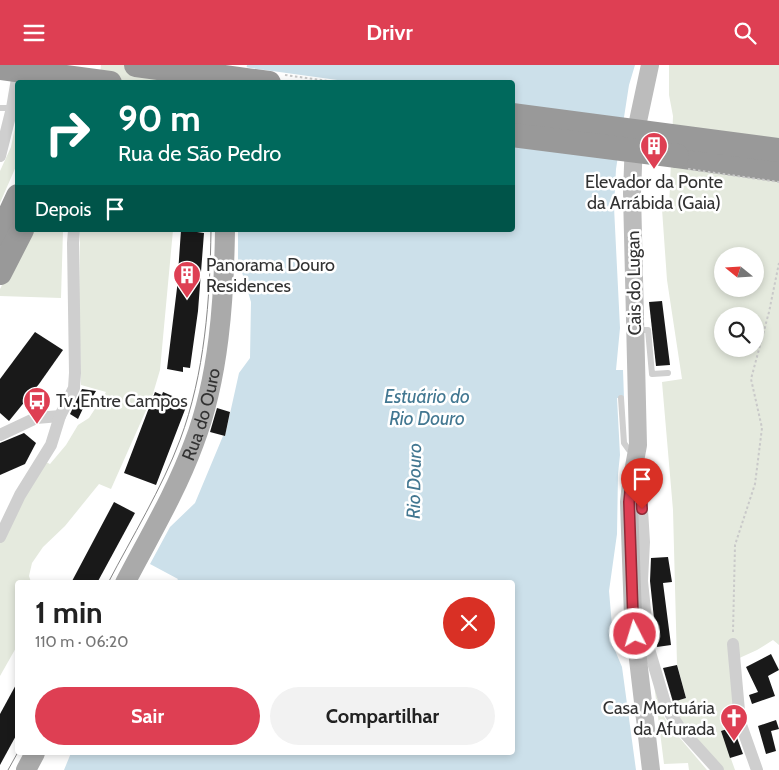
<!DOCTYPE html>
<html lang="pt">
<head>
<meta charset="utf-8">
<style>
	body { margin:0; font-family:Cabin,sans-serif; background:#f2f2f2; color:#222; height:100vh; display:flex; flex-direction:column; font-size:19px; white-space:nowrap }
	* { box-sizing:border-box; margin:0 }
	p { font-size:16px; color:#767676 }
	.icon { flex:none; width:28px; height:28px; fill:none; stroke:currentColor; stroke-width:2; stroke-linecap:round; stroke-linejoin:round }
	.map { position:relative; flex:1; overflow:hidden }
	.panel { position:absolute; left:15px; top:515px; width:500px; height:175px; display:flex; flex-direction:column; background:#fff; border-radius:5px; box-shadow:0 2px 8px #0003 }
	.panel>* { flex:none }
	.top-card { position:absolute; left:15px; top:15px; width:500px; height:152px; border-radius:5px; box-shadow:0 2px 8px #0003; background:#00695c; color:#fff; overflow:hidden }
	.needle { width:32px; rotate:288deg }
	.controls { position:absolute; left:714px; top:182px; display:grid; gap:10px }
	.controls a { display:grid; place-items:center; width:50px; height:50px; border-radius:50%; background:#fff; box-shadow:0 2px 8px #0003; font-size:25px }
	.pin { position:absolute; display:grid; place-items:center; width:42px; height:42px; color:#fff; margin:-51px -21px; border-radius:50% 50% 50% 0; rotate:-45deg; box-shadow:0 0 5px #0007 }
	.pin .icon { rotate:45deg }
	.me { position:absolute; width:55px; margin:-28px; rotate:355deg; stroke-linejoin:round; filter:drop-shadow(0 0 4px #0008) }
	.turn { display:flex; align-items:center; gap:18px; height:105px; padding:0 20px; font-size:22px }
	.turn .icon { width:65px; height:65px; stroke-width:2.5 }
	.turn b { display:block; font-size:35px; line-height:42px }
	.then { display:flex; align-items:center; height:48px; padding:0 20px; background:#0003; gap:10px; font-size:19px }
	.round { display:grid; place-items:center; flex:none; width:52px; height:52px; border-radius:26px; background:#f2f2f2 }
	.overview { display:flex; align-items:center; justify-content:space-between; height:85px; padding:0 20px }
	h1 { font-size:30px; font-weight:700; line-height:38px }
	.cta { display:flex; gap:10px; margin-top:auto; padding:10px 20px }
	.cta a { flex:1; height:58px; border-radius:30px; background:#de3f53; color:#fff; font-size:20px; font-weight:700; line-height:58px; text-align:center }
	.cta a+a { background:#f2f2f2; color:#222 }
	header { display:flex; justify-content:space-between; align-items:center; height:65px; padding:0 20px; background:#de3f53; color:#fff; font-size:22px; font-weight:700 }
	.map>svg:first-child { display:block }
	.green { fill:#e5eade; fill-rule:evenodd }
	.water { fill:#cce0ea }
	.pier { fill:#fff }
	.building { fill:#191919 }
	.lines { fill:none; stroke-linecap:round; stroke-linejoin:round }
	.path { stroke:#c9c9c9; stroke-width:2; stroke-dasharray:2.5 2.5; stroke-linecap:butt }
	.service { stroke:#cfcfcf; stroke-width:6 }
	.minor { stroke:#cfcfcf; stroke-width:12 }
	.secondary { stroke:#bcbcbc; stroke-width:18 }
	.primary { stroke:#aaa; stroke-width:20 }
	.motorway { stroke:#999; stroke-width:24 }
	.tram { stroke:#878787; stroke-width:1 }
	.path-bridge { stroke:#c9c9c9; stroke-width:2; stroke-dasharray:2.5 2.5; stroke-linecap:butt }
	.motorway-bridge { stroke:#999; stroke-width:24 }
	.route-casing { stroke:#902936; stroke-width:12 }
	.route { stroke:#de3f53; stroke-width:9 }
	.labels { text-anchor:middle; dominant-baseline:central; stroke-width:5; stroke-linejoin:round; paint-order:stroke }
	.poi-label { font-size:18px; fill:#323232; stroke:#fff; text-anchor:start }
	.street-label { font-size:18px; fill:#323232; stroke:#fff }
	.water-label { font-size:19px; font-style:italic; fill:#427791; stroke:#fff }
</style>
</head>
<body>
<header><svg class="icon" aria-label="menu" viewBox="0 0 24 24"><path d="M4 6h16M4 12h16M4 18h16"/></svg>Drivr<svg class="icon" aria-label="search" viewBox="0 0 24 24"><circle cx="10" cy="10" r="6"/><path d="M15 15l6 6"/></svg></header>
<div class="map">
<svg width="779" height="705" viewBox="0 0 779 705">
	<rect width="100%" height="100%" fill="#fff"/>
	<!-- green -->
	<g class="green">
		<polygon points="101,0 167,0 166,17 99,18"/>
		<path d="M669 0H779V580L773 575 757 585 735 595 737 661 721 666 735 705H724L685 662 668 638 686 633 677 599 673 445 662 317 682 314 667 215 662 144 669 143 673 51 669 30ZM722 191H755V224H722ZM722 251H755V284H722Z"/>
		<polygon points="17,52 17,99 0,138 0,106 11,82"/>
		<polygon points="30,165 63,165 61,233 0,231 0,224"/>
		<polygon points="80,165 173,165 160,305 152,332 111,424 99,419 65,461 43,482 32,498 29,511 31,517 18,518 17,581 0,611 0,478 44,396 50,399 66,380 78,360 89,353 106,327 81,320 79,238"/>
		<polygon points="654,619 661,646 668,659 707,705 689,705 688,698 664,699"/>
	</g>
	<!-- water -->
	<polygon class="water" points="247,0 635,0 629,20 616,104 614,142 620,263 616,305 623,305 624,333 617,333 620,390 618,409 617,469 609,526 614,583 622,602 636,705 64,705 71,688 512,688 512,518 176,517 178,514 150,499 170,462 195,438 223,371 225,371 239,308 250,293 251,237 238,194 238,165 512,165 512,18 244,17"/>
	<!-- pier -->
	<polygon class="pier" points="244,2 359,18 242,18"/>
	<!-- building -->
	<g class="building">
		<polygon points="181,165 197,165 197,167 204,168 198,246 190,303 183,302 183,307 167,304 177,223"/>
		<polygon points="662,236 670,300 656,301 649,237"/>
		<polygon points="35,267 63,285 39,319 9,356 0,348 0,314"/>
		<polygon points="82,324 96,326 90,336 87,335 78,354 70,349"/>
		<polygon points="155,327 162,330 163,327 179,334 178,339 186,342 156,420 124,408"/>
		<polygon points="217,343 230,347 225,371 210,367"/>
		<polygon points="24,368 36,378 25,399 0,410 0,378"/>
		<polygon points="114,437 135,448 97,518 71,518"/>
		<polygon points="668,492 672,517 663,518 671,580 657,582 650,516 651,493"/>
		<polygon points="771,589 779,605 768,611 775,631 752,639 749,630 758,627 746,602"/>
		<polygon points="677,600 686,633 673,637 663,603"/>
		<polygon points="18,616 18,667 0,700 0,649"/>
		<polygon points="776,655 779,664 771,666 776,686 766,689 758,661"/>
		<polygon points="733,662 743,689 730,693 721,666"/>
	</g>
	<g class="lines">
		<!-- path -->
		<polyline class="path" points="733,567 735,480 755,419 762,363 751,314 769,247 779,198"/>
		<!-- service -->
		<g class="service">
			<polyline points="0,43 12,43"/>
			<polyline points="636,265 648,265 652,309 668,308"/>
			<polyline points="621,333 624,378 629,385 636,386"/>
		</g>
		<!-- minor -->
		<g class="minor">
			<polyline points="0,91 12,43 19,2"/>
			<polyline points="0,370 36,353 60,351"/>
			<polyline points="634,407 641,428 644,477 642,516 649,584 665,638 671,650 680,663 718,705"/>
			<polyline points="0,472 20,430 51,380 60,351 74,323 75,308 73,178 74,165"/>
			<polyline points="733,579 740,657 757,705"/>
		</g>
		<!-- secondary -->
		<polyline class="secondary" points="650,0 634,75 632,128 638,380 631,418 629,437 633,552 651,705"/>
		<!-- primary -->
		<g class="primary">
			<path id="s1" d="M125 518C149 472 176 427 194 378 219 313 224 235 225 165"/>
			<polyline points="26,705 35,688"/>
		</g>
		<!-- motorway -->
		<g class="motorway">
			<polyline points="677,91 779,105"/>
			<polyline points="0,170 18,131"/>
			<polyline points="0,208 22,165"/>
		</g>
		<!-- tram -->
		<g class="tram">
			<polyline points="214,18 217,0"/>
			<path d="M108 518C132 472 162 423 180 375 205 308 210 235 211 165"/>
			<polyline points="8,705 18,687"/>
		</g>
		<!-- path-bridge -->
		<g class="path-bridge">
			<polyline points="285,10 342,18"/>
			<polyline points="688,104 779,117"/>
		</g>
		<!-- motorway-bridge -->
		<g class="motorway-bridge">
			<polyline points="136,0 269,18"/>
			<polyline points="0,3 110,18"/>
			<polyline points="512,50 779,85"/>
			<polyline points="512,70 677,91"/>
		</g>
	</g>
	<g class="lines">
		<defs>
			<polyline id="route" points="635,569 633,552 629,437 631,418 634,407 641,428 642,444"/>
		</defs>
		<!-- route casing -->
		<use href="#route" class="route-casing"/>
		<!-- route -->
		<use href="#route" class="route"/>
	</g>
	<!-- icons -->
	<defs>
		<symbol id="building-pin" viewBox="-11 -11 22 30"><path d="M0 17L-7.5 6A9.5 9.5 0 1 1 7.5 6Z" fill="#de3f53" stroke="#fff"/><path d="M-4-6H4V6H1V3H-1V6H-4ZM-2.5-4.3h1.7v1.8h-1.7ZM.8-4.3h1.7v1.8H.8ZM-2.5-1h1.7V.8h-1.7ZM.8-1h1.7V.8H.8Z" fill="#fff"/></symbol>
		<symbol id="bus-pin" viewBox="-11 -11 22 30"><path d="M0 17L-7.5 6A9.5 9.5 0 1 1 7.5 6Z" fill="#de3f53" stroke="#fff"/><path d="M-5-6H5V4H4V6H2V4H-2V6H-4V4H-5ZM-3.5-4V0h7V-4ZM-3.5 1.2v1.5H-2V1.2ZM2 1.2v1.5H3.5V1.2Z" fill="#fff"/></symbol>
		<symbol id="church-pin" viewBox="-11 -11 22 30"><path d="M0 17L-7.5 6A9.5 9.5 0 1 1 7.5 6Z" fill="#de3f53" stroke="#fff"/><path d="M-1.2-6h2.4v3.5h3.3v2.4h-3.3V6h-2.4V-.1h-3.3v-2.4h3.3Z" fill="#fff"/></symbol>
	</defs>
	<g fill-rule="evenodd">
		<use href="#building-pin" x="638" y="65" width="32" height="43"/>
		<use href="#building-pin" x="171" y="194" width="32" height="43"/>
		<use href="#bus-pin" x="21" y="320" width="32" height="43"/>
		<use href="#church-pin" x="718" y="637" width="32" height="43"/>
	</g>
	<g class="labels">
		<!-- poi labels -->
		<g class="poi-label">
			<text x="654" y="117" text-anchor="middle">Elevador da Ponte<tspan x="654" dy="21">da Arrábida (Gaia)</tspan></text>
			<text x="206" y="200">Panorama Douro<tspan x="206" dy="21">Residences</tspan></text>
			<text x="56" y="336">Tv. Entre Campos</text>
			<text x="715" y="643" text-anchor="end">Casa Mortuária<tspan x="715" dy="21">da Afurada</tspan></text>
		</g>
		<!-- street labels -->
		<g class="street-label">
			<text transform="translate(634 218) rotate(-91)">Cais do Lugan</text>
			<text stroke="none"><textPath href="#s1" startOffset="186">Rua do Ouro</textPath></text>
		</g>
		<!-- water labels -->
		<g class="water-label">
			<text x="427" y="331">Estuário do<tspan x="427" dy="22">Rio Douro</tspan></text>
			<text transform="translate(414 416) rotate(-89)">Rio Douro</text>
		</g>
	</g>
</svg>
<div class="controls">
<a><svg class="needle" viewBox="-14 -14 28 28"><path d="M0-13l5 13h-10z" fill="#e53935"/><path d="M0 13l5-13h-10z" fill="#767676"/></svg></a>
<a><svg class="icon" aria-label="search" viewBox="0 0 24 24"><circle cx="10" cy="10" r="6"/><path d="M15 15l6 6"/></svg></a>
</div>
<div class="pin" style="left:642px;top:444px;background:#d93025"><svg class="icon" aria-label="arrive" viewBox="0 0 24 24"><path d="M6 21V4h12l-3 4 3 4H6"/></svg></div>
<svg class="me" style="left:635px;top:569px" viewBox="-20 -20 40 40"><circle r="17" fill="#de3f53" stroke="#fff" stroke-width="3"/><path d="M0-11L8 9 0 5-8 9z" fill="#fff"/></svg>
<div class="top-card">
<div class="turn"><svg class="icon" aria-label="right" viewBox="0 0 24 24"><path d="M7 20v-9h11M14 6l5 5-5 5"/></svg><div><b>90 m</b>Rua de São Pedro</div></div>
<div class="then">Depois<svg class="icon" aria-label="arrive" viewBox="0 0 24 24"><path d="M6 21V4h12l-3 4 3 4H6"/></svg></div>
</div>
<section class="panel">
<div class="overview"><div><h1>1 min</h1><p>110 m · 06:20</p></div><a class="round" style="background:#d93025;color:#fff"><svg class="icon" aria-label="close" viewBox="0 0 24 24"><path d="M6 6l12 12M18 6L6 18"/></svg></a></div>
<div class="cta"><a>Sair</a><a>Compartilhar</a></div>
</section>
</div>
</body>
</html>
